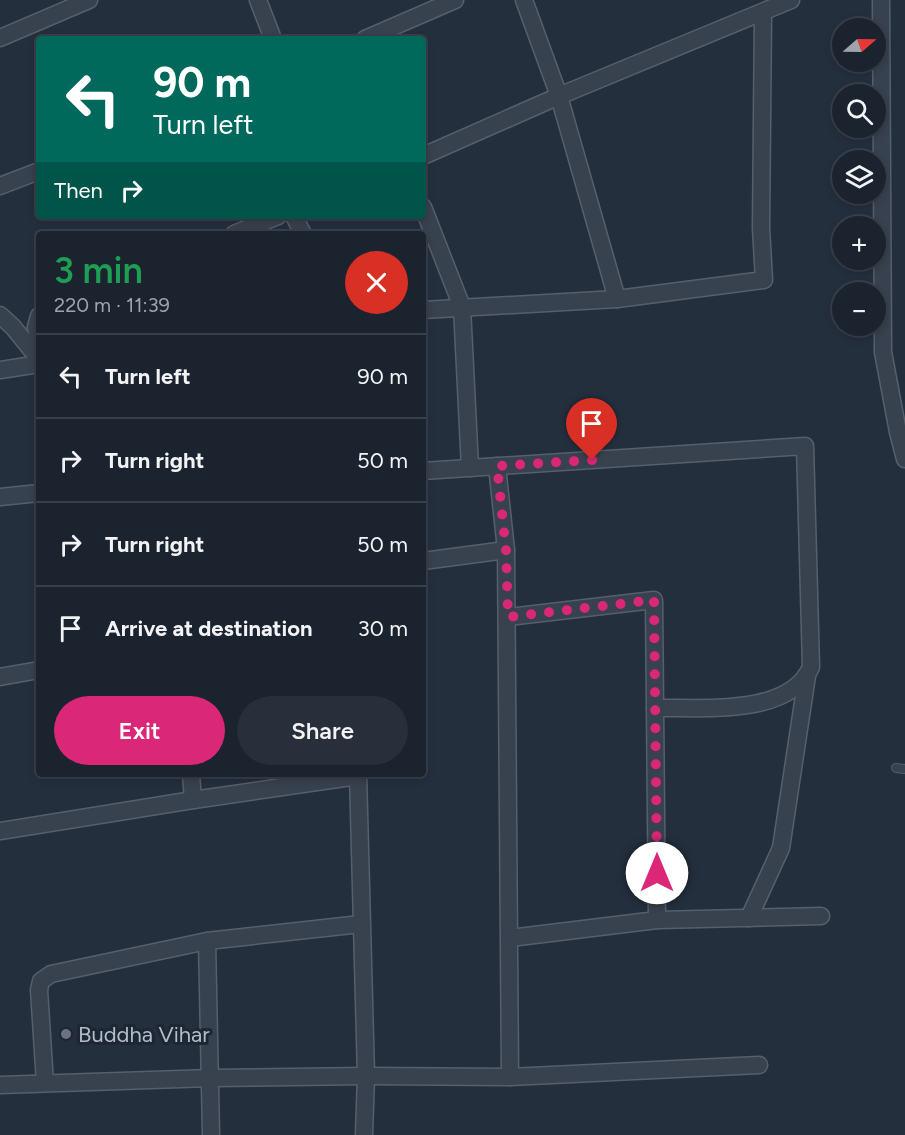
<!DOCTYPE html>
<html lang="en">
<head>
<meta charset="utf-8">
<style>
	body { margin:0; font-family:Figtree,sans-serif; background:#282f3a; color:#f1f3f6; height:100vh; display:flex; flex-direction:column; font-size:22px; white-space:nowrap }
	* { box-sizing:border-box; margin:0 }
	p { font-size:20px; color:#a0a4aa }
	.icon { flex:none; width:33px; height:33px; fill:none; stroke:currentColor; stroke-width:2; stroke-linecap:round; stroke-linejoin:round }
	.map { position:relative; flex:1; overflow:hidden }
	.side { position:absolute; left:36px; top:231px; width:390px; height:546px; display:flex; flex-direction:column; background:#1b232e; border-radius:6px; box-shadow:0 3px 9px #0003,0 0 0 2px #39404a }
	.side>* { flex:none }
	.banner { position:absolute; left:36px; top:36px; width:390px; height:183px; border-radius:6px; box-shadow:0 3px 9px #0003,0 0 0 2px #39404a; background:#00695c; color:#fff; overflow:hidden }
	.needle { width:39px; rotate:70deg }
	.buttons { position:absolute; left:832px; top:18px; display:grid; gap:12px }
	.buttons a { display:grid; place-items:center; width:54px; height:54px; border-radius:50%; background:#1b232e; box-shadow:0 3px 9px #0003,0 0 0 2px #39404a; font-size:30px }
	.pin { position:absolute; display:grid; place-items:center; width:51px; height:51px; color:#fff; margin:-62px -26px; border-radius:50% 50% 50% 0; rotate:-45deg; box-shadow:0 0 6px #0007 }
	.pin .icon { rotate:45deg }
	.me { position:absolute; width:66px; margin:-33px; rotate:0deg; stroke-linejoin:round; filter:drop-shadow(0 0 4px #0008) }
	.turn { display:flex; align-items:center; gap:21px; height:126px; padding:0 18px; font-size:27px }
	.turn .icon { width:78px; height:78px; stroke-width:2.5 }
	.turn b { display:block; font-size:42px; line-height:51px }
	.then { display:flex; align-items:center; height:57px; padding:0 18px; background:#0003; gap:12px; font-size:22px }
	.round { display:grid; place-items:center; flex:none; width:63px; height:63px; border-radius:32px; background:#282f3a }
	.summary { display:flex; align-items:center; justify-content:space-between; height:102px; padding:0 18px }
	h1 { font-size:36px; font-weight:600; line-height:45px; color:#1e9e55 }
	.primary-button { display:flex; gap:12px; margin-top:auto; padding:12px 18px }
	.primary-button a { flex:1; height:69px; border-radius:36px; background:#db2777; color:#fff; font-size:24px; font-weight:600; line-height:69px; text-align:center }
	.primary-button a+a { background:#282f3a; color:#f1f3f6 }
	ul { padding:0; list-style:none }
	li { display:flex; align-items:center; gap:18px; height:84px; padding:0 18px; border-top:2px solid #39404a }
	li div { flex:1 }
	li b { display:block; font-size:22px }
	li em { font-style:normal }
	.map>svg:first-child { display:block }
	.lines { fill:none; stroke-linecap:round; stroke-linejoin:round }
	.lane-casing { stroke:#565f6c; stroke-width:10 }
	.street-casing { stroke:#565f6c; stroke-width:19 }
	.lane { stroke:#38414e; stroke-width:8 }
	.street { stroke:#38414e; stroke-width:16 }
	.route { stroke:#db2777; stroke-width:10; stroke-dasharray:0 18 }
	.worship-dot { fill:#6b7280; stroke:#1d2633; stroke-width:2 }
	.labels { text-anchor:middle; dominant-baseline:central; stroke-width:6; stroke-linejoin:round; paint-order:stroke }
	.poi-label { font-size:22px; fill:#b4bcc9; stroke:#1d2633; text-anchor:start }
</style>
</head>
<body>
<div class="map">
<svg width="905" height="1135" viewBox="0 0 905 1135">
	<rect width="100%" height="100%" fill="#242f3e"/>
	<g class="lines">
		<defs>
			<polyline id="lane" points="896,768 905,769"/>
			<g id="street">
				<polyline points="258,0 273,39"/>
				<polyline points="524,0 559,96 617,299"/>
				<polyline points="881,0 883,352 898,432 905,459"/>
				<polyline points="0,38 89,0"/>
				<polyline points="365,39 455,0"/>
				<polyline points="423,156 559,96 791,0"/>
				<polyline points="0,186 39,171"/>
				<polyline points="423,207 462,307 470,468"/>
				<polyline points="294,216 303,234"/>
				<polyline points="234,234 278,216"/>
				<polyline points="423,310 617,299 764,280 761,228 763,12"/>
				<polyline points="0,315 13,327 39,359"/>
				<polyline points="39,316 36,327 39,344"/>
				<polyline points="0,370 39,364"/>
				<polyline points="497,466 506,550"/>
				<path d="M423 471 805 446 811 667C789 717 701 707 655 708"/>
				<polyline points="0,497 39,493"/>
				<polyline points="423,561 506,550 510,1077"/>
				<polyline points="508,617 654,600 657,920 510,938"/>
				<polyline points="0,677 39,670"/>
				<polyline points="191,774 193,800"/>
				<polyline points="358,774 366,1076 364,1135"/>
				<polyline points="0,831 193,800 358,776"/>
				<polyline points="749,918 781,848 807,676"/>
				<polyline points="657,920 821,916"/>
				<polyline points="207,941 211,1135"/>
				<polyline points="45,1083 39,990 41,981 51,974 207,941 361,924"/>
				<polyline points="0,1085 211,1078 366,1076 510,1077 759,1065"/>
			</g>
		</defs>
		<!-- lane casing -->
		<use href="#lane" class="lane-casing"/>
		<!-- street casing -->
		<use href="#street" class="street-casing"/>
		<!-- lane -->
		<use href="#lane" class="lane"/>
		<!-- street -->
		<use href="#street" class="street"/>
	</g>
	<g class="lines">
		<!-- route -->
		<polyline class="route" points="592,460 497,466 506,550 508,617 654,600 657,873"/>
	</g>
	<!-- markers -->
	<circle class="worship-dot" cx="66" cy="1034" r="6"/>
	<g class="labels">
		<!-- poi labels -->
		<g class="poi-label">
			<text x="78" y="1034">Buddha Vihar</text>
		</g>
	</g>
</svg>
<div class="buttons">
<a><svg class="needle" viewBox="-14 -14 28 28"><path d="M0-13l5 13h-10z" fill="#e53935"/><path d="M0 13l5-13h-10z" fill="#a0a4aa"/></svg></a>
<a><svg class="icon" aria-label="search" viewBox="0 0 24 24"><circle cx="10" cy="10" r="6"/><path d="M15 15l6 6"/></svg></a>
<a><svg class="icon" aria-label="layers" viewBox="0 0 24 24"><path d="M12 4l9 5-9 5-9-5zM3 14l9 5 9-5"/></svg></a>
<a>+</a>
<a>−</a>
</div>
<div class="pin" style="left:592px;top:460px;background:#d93025"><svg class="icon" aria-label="arrive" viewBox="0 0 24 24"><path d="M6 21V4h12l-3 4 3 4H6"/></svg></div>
<svg class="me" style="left:657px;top:873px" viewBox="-20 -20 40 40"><circle r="19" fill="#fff"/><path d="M0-13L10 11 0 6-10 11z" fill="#db2777"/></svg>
<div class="banner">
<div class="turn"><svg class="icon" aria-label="left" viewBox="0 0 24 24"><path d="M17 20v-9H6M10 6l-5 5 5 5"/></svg><div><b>90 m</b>Turn left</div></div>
<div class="then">Then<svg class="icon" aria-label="right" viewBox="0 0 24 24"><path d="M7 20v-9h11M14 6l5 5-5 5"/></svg></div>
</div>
<section class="side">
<div class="summary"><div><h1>3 min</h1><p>220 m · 11:39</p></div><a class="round" style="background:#d93025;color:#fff"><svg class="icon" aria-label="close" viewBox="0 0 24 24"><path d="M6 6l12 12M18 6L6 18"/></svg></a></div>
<ul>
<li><svg class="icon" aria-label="left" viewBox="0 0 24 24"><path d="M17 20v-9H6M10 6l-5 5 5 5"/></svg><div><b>Turn left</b></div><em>90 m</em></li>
<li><svg class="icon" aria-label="right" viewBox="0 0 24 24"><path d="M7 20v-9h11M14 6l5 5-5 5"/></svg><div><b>Turn right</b></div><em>50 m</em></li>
<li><svg class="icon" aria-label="right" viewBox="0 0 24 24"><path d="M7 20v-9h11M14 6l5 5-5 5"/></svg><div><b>Turn right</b></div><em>50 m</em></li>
<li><svg class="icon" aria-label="arrive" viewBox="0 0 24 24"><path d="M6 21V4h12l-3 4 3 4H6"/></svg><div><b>Arrive at destination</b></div><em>30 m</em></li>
</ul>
<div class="primary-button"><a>Exit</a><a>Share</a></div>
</section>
</div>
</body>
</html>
